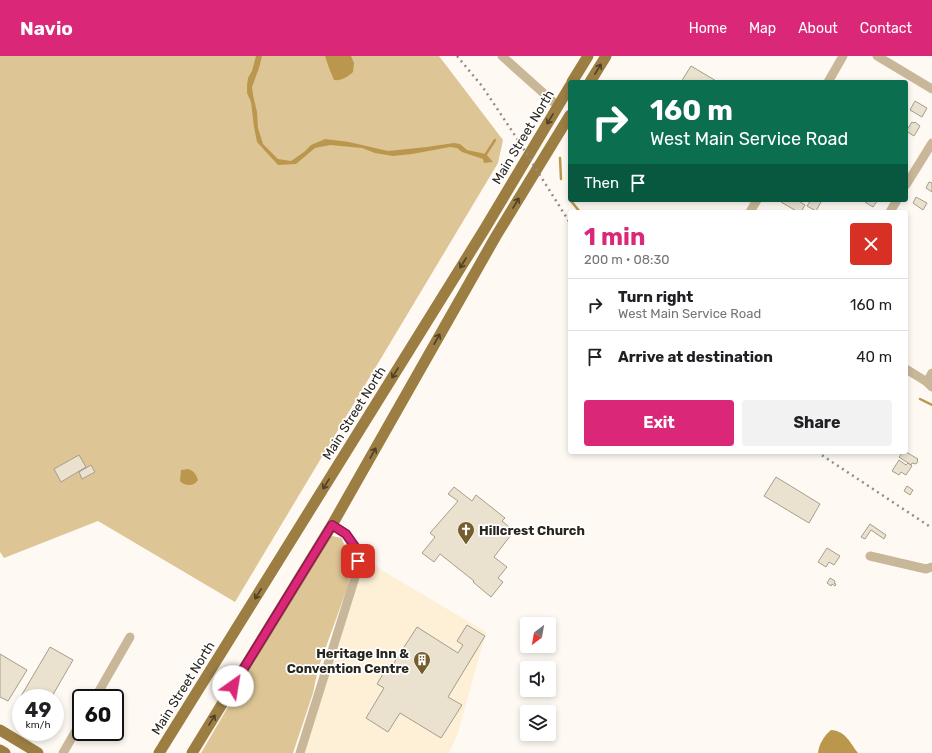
<!DOCTYPE html>
<html lang="en">
<head>
<meta charset="utf-8">
<style>
	body { margin:0; font-family:Rubik,sans-serif; background:#f2f2f2; color:#202124; height:100vh; display:flex; flex-direction:column; font-size:15px; white-space:nowrap }
	* { box-sizing:border-box; margin:0 }
	p { font-size:13px; color:#757577 }
	.icon { flex:none; width:22px; height:22px; fill:none; stroke:currentColor; stroke-width:2; stroke-linecap:round; stroke-linejoin:round }
	.map { position:relative; flex:1; overflow:hidden }
	.details { position:absolute; left:568px; top:154px; width:340px; height:244px; display:flex; flex-direction:column; background:#fff; border-radius:4px; box-shadow:0 2px 6px #0003 }
	.details>* { flex:none }
	.banner { position:absolute; left:568px; top:24px; width:340px; height:122px; border-radius:4px; box-shadow:0 2px 6px #0003; background:#0b6e4f; color:#fff; overflow:hidden }
	.needle { width:26px; rotate:211deg }
	.controls { position:absolute; left:520px; top:561px; display:grid; gap:8px }
	.controls a { display:grid; place-items:center; width:36px; height:36px; border-radius:4px; background:#fff; box-shadow:0 2px 6px #0003; font-size:20px }
	.speed { position:absolute; left:12px; top:633px; display:flex; gap:8px; font-size:20px; font-weight:700; text-align:center }
	.speed>* { display:grid; place-content:center; width:52px; height:52px; border-radius:50%; background:#fff; box-shadow:0 2px 6px #0003; line-height:1 }
	.speed small { font-size:10px; font-weight:400 }
	.speed .limit { border:2px solid #111; border-radius:6px; background:#fff; color:#111 }
	.pin { position:absolute; display:grid; place-items:center; width:34px; height:34px; color:#fff; margin:-17px; border-radius:8px; box-shadow:0 2px 6px #0006 }
	.me { position:absolute; width:44px; margin:-22px; rotate:32deg; stroke-linejoin:round; filter:drop-shadow(0 0 3px #0008) }
	.turn { display:flex; align-items:center; gap:14px; height:84px; padding:0 16px; font-size:18px }
	.turn .icon { width:52px; height:52px; stroke-width:2.5 }
	.turn b { display:block; font-size:28px; line-height:34px }
	.then { display:flex; align-items:center; height:38px; padding:0 16px; background:#0003; gap:8px; font-size:15px }
	.round { display:grid; place-items:center; flex:none; width:42px; height:42px; border-radius:4px; background:#f2f2f2 }
	.overview { display:flex; align-items:center; justify-content:space-between; height:68px; padding:0 16px }
	h1 { font-size:24px; font-weight:700; line-height:30px; color:#db2777 }
	.primary-button { display:flex; gap:8px; margin-top:auto; padding:8px 16px }
	.primary-button a { flex:1; height:46px; border-radius:4px; background:#db2777; color:#fff; font-size:16px; font-weight:700; line-height:46px; text-align:center }
	.primary-button a+a { background:#f2f2f2; color:#202124 }
	ul { padding:0; list-style:none }
	li { display:flex; align-items:center; gap:12px; height:52px; padding:0 16px; border-top:1px solid #e0e0e0 }
	li div { flex:1 }
	li b { display:block; font-size:15px }
	li em { font-style:normal }
	header { display:flex; align-items:center; gap:24px; box-sizing:border-box; height:56px; padding:0 20px; background:#db2777; color:#fff }
	header strong { font-size:19px }
	nav { display:flex; gap:22px; margin-inline-start:auto; font-size:14px }
	.map>svg:first-child { display:block }
	.built { fill:#fdf0d7 }
	.green { fill:#ddc595 }
	.water { fill:#bb974e }
	.lines { fill:none; stroke-linecap:round; stroke-linejoin:round }
	.stream { stroke:#bb974e; stroke-width:2.5 }
	.building { fill:#eae1cf; stroke:#a69d8c }
	.minor { stroke:#c8b799; stroke-width:9 }
	.major { stroke:#9c7e43; stroke-width:11 }
	.rail { stroke:#928e87; stroke-width:2.5; stroke-dasharray:2 4; stroke-linecap:butt }
	.oneway { stroke:#4c402a }
	.route-casing { stroke:#8e194d; stroke-width:10 }
	.route { stroke:#db2777; stroke-width:7 }
	.labels { text-anchor:middle; dominant-baseline:central; stroke-width:3.5; stroke-linejoin:round; paint-order:stroke }
	.street-label { font-size:13px; fill:#29251f; stroke:#fff }
	.poi-label { font-size:13px; font-weight:bold; fill:#29251f; stroke:#fff; text-anchor:start }
</style>
</head>
<body>
<header>
<strong>Navio</strong>
<nav><a>Home</a><a>Map</a><a>About</a><a>Contact</a></nav>
</header>
<div class="map">
<svg width="932" height="697" viewBox="0 0 932 697">
	<rect width="100%" height="100%" fill="#fefaf3"/>
	<!-- built -->
	<polygon class="built" points="358,495 380,513 486,576 458,677 449,697 300,697 356,520 374,509"/>
	<!-- green -->
	<g class="green">
		<polygon points="0,0 439,0 503,84 498,107 235,546 98,465 4,502 0,496"/>
		<polygon points="332,480 342,482 343,486 353,500 348,530 318,613 313,637 293,697 201,697 326,484"/>
	</g>
	<!-- water -->
	<g class="water">
		<polygon points="256,0 262,0 259,12 252,31 253,39 257,56 258,72 263,88 278,103 291,105 304,96 311,89 325,83 349,86 388,95 427,91 454,87 460,88 467,94 486,98 493,106 484,107 483,103 462,96 457,92 450,91 412,98 393,100 375,97 362,92 330,89 315,92 296,108 278,109 257,86 254,71 251,46 247,37 247,29 248,22 252,15"/>
		<path d="M325 0H351L354 7 353 16C347 21 342 25 334 24L329 12Z"/>
		<path d="M188 413C194 415 196 418 198 424 194 431 184 430 180 425L181 414Z"/>
		<path d="M831 674C846 675 850 687 858 697H818C819 688 824 680 831 674Z"/>
	</g>
	<g class="lines">
		<!-- stream -->
		<g class="stream">
			<polyline points="486,98 495,84"/>
			<polyline points="560,102 561,123"/>
			<polyline points="571,145 580,156"/>
			<polyline points="920,343 932,349"/>
		</g>
	</g>
	<!-- building -->
	<g class="building">
		<polygon points="691,10 718,26 681,26"/>
		<polygon points="915,45 927,52 922,61 910,54"/>
		<polygon points="912,66 914,67 915,66 920,70 914,80 906,75"/>
		<polygon points="929,126 932,127 932,136 926,132"/>
		<polygon points="916,141 927,147 923,154 913,147"/>
		<polygon points="782,144 797,144 805,149 801,156 798,156 781,146"/>
		<polygon points="811,144 822,144 816,155 807,150"/>
		<polygon points="866,144 876,144 877,145 873,151 865,146"/>
		<polygon points="903,396 906,396 918,403 917,404 918,405 916,408 912,407 911,409 899,401"/>
		<polygon points="79,399 86,411 61,426 54,413"/>
		<polygon points="899,404 906,409 908,407 912,410 906,419 901,416 899,419 892,415"/>
		<polygon points="91,409 95,416 82,423 79,416"/>
		<polygon points="776,421 820,448 809,467 764,440"/>
		<polygon points="907,430 913,434 910,439 904,435"/>
		<polygon points="454,431 472,445 476,439 505,462 502,465 514,475 494,501 507,511 498,522 503,526 491,541 473,526 474,525 440,498 434,506 422,497 435,481 430,477 458,445 448,438"/>
		<polygon points="870,468 886,479 884,483 871,474 865,483 861,481"/>
		<polygon points="827,492 840,500 834,509 829,506 826,511 818,506"/>
		<polygon points="830,522 835,525 834,527 836,528 835,530 832,528 831,530 827,527"/>
		<polygon points="467,569 485,580 448,641 462,649 441,682 400,657 388,676 366,662 384,632 377,628 389,608 392,610 417,571 458,597 463,589 457,585"/>
		<polygon points="50,591 73,604 51,642 21,642 21,657 14,652"/>
		<polygon points="0,598 27,614 8,645 0,641"/>
	</g>
	<g class="lines">
		<!-- minor -->
		<g class="minor">
			<polyline points="502,0 558,50"/>
			<polyline points="877,0 932,33"/>
			<polyline points="828,26 843,0"/>
			<polyline points="906,129 932,87"/>
			<polyline points="750,156 757,144"/>
			<polyline points="890,156 897,144"/>
			<polyline points="906,313 927,326 932,331"/>
			<polyline points="927,326 932,317"/>
			<polyline points="870,500 926,513 932,511"/>
			<polyline points="95,642 130,581"/>
			<polyline points="63,697 81,666"/>
			<polyline points="300,697 357,515 358,495 346,478 332,469"/>
		</g>
		<!-- major -->
		<g class="major">
			<polyline points="572,26 588,0"/>
			<polyline points="590,26 606,0"/>
			<polyline points="0,674 38,697"/>
			<polyline points="0,694 5,697"/>
			<polyline points="159,697 484,174 570,30"/>
			<polyline points="192,697 332,469 496,180 570,59"/>
		</g>
		<!-- rail -->
		<g class="rail">
			<polyline points="457,0 482,30 516,81 570,167"/>
			<polyline points="817,396 932,472"/>
		</g>
	</g>
	<!-- one-way arrows -->
	<defs><path id="oneway-shaft" d="M-6 0H5M1.5-3L5.5 0L1.5 3" fill="none" stroke-width="1.6" stroke-linecap="round" stroke-linejoin="round"/></defs>
	<g class="oneway">
		<use href="#oneway-shaft" transform="translate(598 13) rotate(-58)"/>
		<use href="#oneway-shaft" transform="translate(550 63) rotate(121)"/>
		<use href="#oneway-shaft" transform="translate(516 147) rotate(-59)"/>
		<use href="#oneway-shaft" transform="translate(463 207) rotate(122)"/>
		<use href="#oneway-shaft" transform="translate(437 283) rotate(-61)"/>
		<use href="#oneway-shaft" transform="translate(395 317) rotate(122)"/>
		<use href="#oneway-shaft" transform="translate(373 397) rotate(-61)"/>
		<use href="#oneway-shaft" transform="translate(326 428) rotate(122)"/>
		<use href="#oneway-shaft" transform="translate(258 538) rotate(122)"/>
		<use href="#oneway-shaft" transform="translate(212 664) rotate(-58)"/>
	</g>
	<g class="lines">
		<defs>
			<polyline id="route" points="233,630 332,469 346,478 358,495 358,505"/>
		</defs>
		<!-- route casing -->
		<use href="#route" class="route-casing"/>
		<!-- route -->
		<use href="#route" class="route"/>
	</g>
	<!-- icons -->
	<defs>
		<symbol id="church-pin" viewBox="-11 -11 22 30"><path d="M0 17L-7.5 6A9.5 9.5 0 1 1 7.5 6Z" fill="#755e2e" stroke="#fff"/><path d="M-1.2-6h2.4v3.5h3.3v2.4h-3.3V6h-2.4V-.1h-3.3v-2.4h3.3Z" fill="#fff"/></symbol>
		<symbol id="building-pin" viewBox="-11 -11 22 30"><path d="M0 17L-7.5 6A9.5 9.5 0 1 1 7.5 6Z" fill="#755e2e" stroke="#fff"/><path d="M-4-6H4V6H1V3H-1V6H-4ZM-2.5-4.3h1.7v1.8h-1.7ZM.8-4.3h1.7v1.8H.8ZM-2.5-1h1.7V.8h-1.7ZM.8-1h1.7V.8H.8Z" fill="#fff"/></symbol>
	</defs>
	<g fill-rule="evenodd">
		<use href="#church-pin" x="456" y="464" width="20" height="27"/>
		<use href="#building-pin" x="412" y="594" width="20" height="27"/>
	</g>
	<g class="labels">
		<!-- street labels -->
		<g class="street-label">
			<text transform="translate(523 81) rotate(-59)">Main Street North</text>
			<text transform="translate(354 357) rotate(-58)">Main Street North</text>
			<text transform="translate(183 632) rotate(-58)">Main Street North</text>
		</g>
		<!-- poi labels -->
		<g class="poi-label">
			<text x="479" y="474">Hillcrest Church</text>
			<text x="409" y="597" text-anchor="end">Heritage Inn &amp;<tspan x="409" dy="15">Convention Centre</tspan></text>
		</g>
	</g>
</svg>
<div class="controls">
<a><svg class="needle" viewBox="-14 -14 28 28"><path d="M0-13l5 13h-10z" fill="#e53935"/><path d="M0 13l5-13h-10z" fill="#757577"/></svg></a>
<a><svg class="icon" aria-label="sound" viewBox="0 0 24 24"><path d="M4 9h4l5-4v14l-5-4H4zM17 9q2 3 0 6"/></svg></a>
<a><svg class="icon" aria-label="layers" viewBox="0 0 24 24"><path d="M12 4l9 5-9 5-9-5zM3 14l9 5 9-5"/></svg></a>
</div>
<div class="speed"><div>49<small>km/h</small></div><div class="limit">60</div></div>
<div class="pin" style="left:358px;top:505px;background:#d93025"><svg class="icon" aria-label="arrive" viewBox="0 0 24 24"><path d="M6 21V4h12l-3 4 3 4H6"/></svg></div>
<svg class="me" style="left:233px;top:630px" viewBox="-20 -20 40 40"><circle r="19" fill="#fff"/><path d="M0-13L10 11 0 6-10 11z" fill="#db2777"/></svg>
<div class="banner">
<div class="turn"><svg class="icon" aria-label="right" viewBox="0 0 24 24"><path d="M7 20v-9h11M14 6l5 5-5 5"/></svg><div><b>160 m</b>West Main Service Road</div></div>
<div class="then">Then<svg class="icon" aria-label="arrive" viewBox="0 0 24 24"><path d="M6 21V4h12l-3 4 3 4H6"/></svg></div>
</div>
<section class="details">
<div class="overview"><div><h1>1 min</h1><p>200 m · 08:30</p></div><a class="round" style="background:#d93025;color:#fff"><svg class="icon" aria-label="close" viewBox="0 0 24 24"><path d="M6 6l12 12M18 6L6 18"/></svg></a></div>
<ul>
<li><svg class="icon" aria-label="right" viewBox="0 0 24 24"><path d="M7 20v-9h11M14 6l5 5-5 5"/></svg><div><b>Turn right</b><p>West Main Service Road</p></div><em>160 m</em></li>
<li><svg class="icon" aria-label="arrive" viewBox="0 0 24 24"><path d="M6 21V4h12l-3 4 3 4H6"/></svg><div><b>Arrive at destination</b></div><em>40 m</em></li>
</ul>
<div class="primary-button"><a>Exit</a><a>Share</a></div>
</section>
</div>
</body>
</html>
